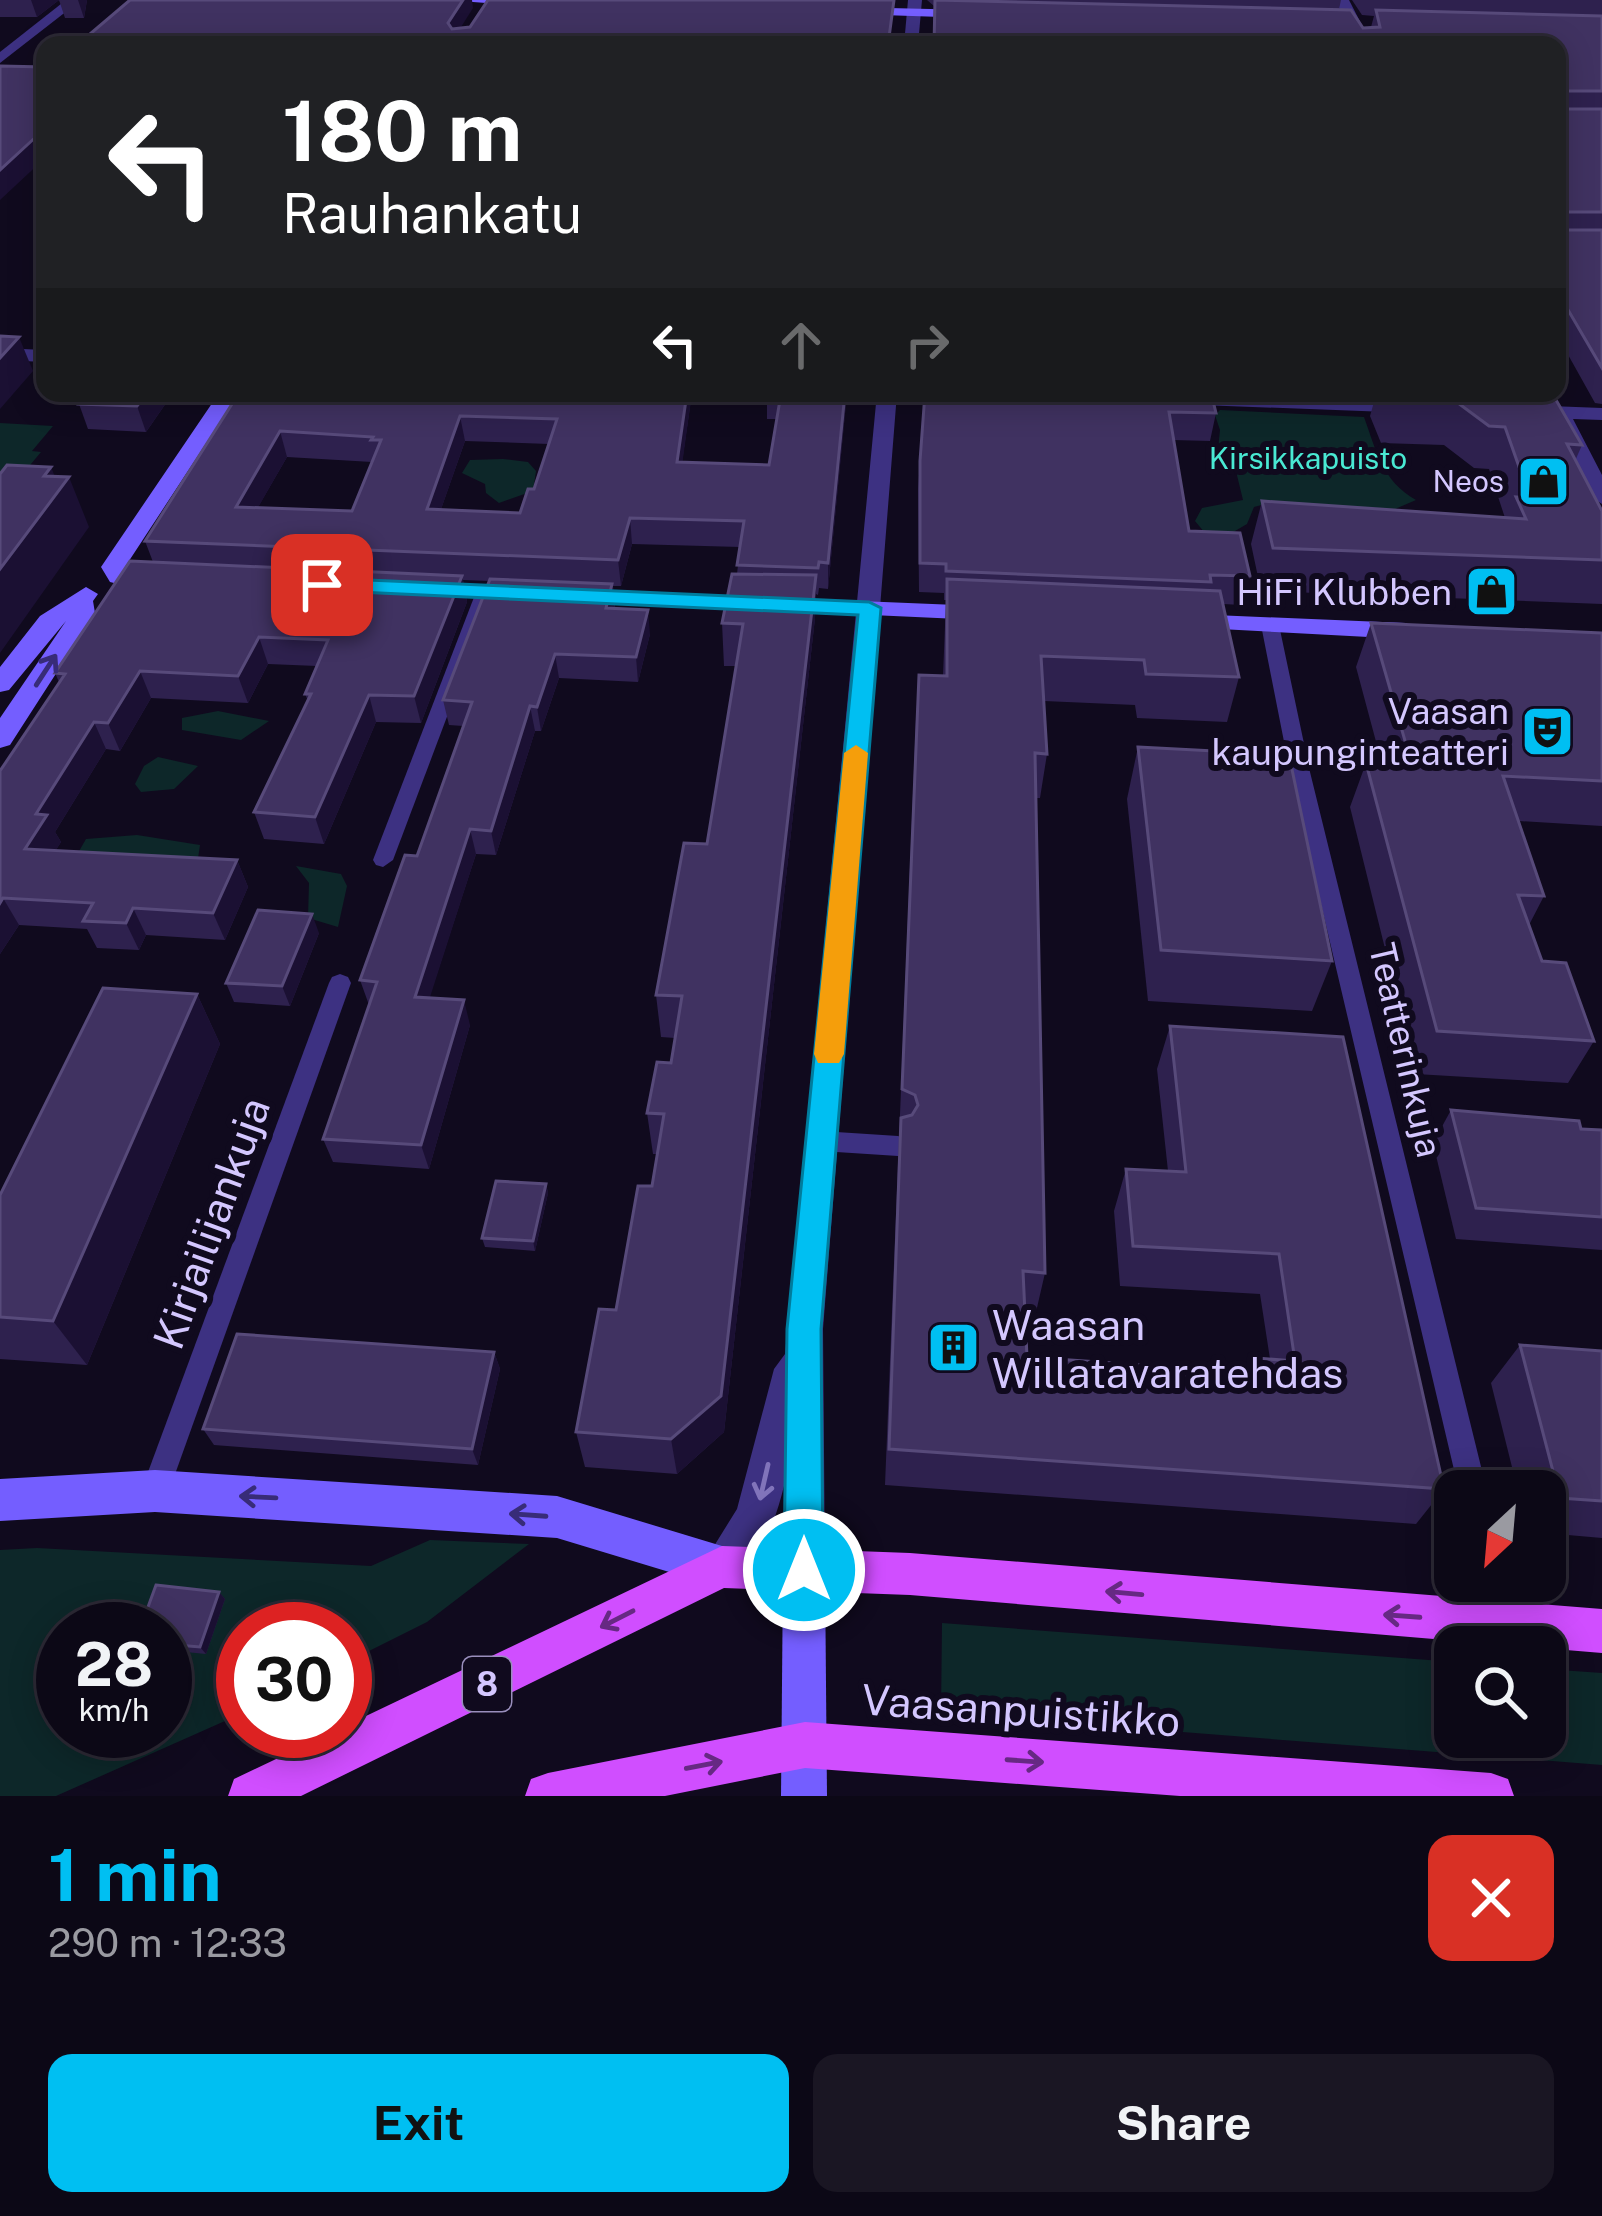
<!DOCTYPE html>
<html lang="en">
<head>
<meta charset="utf-8">
<style>
	body { margin:0; font-family:"Public Sans",sans-serif; background:#1a1623; color:#f1f3f6; height:100vh; display:flex; flex-direction:column; font-size:45px; white-space:nowrap }
	* { box-sizing:border-box; margin:0 }
	p { font-size:39px; color:#9a9aa1 }
	.icon { flex:none; width:66px; height:66px; fill:none; stroke:currentColor; stroke-width:2; stroke-linecap:round; stroke-linejoin:round }
	.map { position:relative; height:1796px; overflow:hidden }
	.drawer { display:flex; flex-direction:column; background:#0c0816; flex:1 }
	.drawer>* { flex:none }
	.guide { position:absolute; left:36px; top:36px; width:1530px; height:366px; border-radius:24px; box-shadow:0 6px 30px #0003,0 0 0 3px #2c2935; background:#202124; color:#fff; overflow:hidden }
	.needle { width:78px; rotate:206deg }
	.fabs { position:absolute; left:1434px; top:1470px; display:grid; gap:24px }
	.fabs a { display:grid; place-items:center; width:132px; height:132px; border-radius:24px; background:#0c0816; box-shadow:0 6px 30px #0003,0 0 0 3px #2c2935; font-size:60px }
	.speed { position:absolute; left:36px; top:1602px; display:flex; gap:24px; font-size:60px; font-weight:700; text-align:center }
	.speed>* { display:grid; place-content:center; width:156px; height:156px; border-radius:50%; background:#0c0816; box-shadow:0 6px 30px #0003,0 0 0 3px #2c2935; line-height:1 }
	.speed small { font-size:30px; font-weight:400 }
	.speed .limit { border:18px solid #d22; background:#fff; color:#111 }
	.pin { position:absolute; display:grid; place-items:center; width:102px; height:102px; color:#fff; margin:-51px; border-radius:24px; box-shadow:0 6px 18px #0006 }
	.me { position:absolute; width:132px; margin:-66px; rotate:0deg; stroke-linejoin:round; filter:drop-shadow(0 0 9px #0008) }
	.turn { display:flex; align-items:center; gap:42px; height:252px; padding:0 48px; font-size:54px }
	.turn .icon { width:156px; height:156px; stroke-width:2.5 }
	.turn b { display:block; font-size:84px; line-height:102px }
	.lanes { display:flex; align-items:center; height:114px; padding:0 48px; background:#0003; justify-content:center; gap:60px; direction:ltr }
	.lanes .off { opacity:.35 }
	.round { display:grid; place-items:center; flex:none; width:126px; height:126px; border-radius:24px; background:#1a1623 }
	.summary { display:flex; align-items:center; justify-content:space-between; height:204px; padding:0 48px }
	h1 { font-size:72px; font-weight:700; line-height:90px; color:#00bff2 }
	.primary-button { display:flex; gap:24px; margin-top:auto; padding:24px 48px }
	.primary-button a { flex:1; height:138px; border-radius:24px; background:#00bff2; color:#111; font-size:48px; font-weight:700; line-height:138px; text-align:center }
	.primary-button a+a { background:#1a1623; color:#f1f3f6 }
	.map>svg:first-child { display:block }
	.green { fill:#0d2729; fill-rule:evenodd }
	.lines { fill:none; stroke-linecap:round; stroke-linejoin:round }
	.lane { fill:#3d3182; fill-rule:evenodd }
	.street { fill:#3d3182; fill-rule:evenodd }
	.secondary { fill:#745eff; fill-rule:evenodd }
	.primary { fill:#d04eff; fill-rule:evenodd }
	.wall { fill:#2e214e; fill-rule:evenodd }
	.shaded-wall { fill:#1b1033 }
	.building { fill:#403261; stroke:#574a7a; stroke-width:3; fill-rule:evenodd }
	.oneway { stroke:#382c78 }
	.oneway2 { stroke:#8174ba }
	.oneway3 { stroke:#662983 }
	.route { fill:#00bff2; stroke:#007c9d; stroke-width:3 }
	.slow { fill:#f59e0b }
	.labels { text-anchor:middle; dominant-baseline:central; stroke-width:12; stroke-linejoin:round; paint-order:stroke }
	.far-park-label { font-size:30px; fill:#49e9d3; stroke:#100a1e }
	.far-poi-label { font-size:30px; fill:#d4c7ff; stroke:#100a1e; text-anchor:end }
	.shield { fill:#100a1e; stroke:#998ebc; stroke-width:3 }
	.shield-label { font-size:33px; font-weight:bold; fill:#d4c7ff }
	.poi-label { font-size:36px; fill:#d4c7ff; stroke:#100a1e; text-anchor:end }
	.street-label { font-size:36px; fill:#d4c7ff; stroke:#100a1e }
	.near-street-label { font-size:42px; fill:#d4c7ff; stroke:#100a1e }
	.near-poi-label { font-size:42px; fill:#d4c7ff; stroke:#100a1e; text-anchor:start }
</style>
</head>
<body>
<div class="map">
<svg width="1602" height="1796" viewBox="0 0 1602 1796">
	<rect width="100%" height="100%" fill="#100a1e"/>
	<!-- green -->
	<g class="green">
		<path d="M1220 410 1364 417C1376 450 1382 481 1416 500L1395 509 1273 502 1254 507 1247 524 1223 538 1205 533 1195 521 1202 508 1243 500 1234 463 1218 449 1220 430 1215 415Z"/>
		<polygon points="0,423 53,426 32,451 41,452 0,501"/>
		<polygon points="503,459 528,462 536,471 533,491 499,503 486,493 485,484 462,473 470,460"/>
		<polygon points="218,711 269,721 241,740 182,730 182,718"/>
		<polygon points="158,757 198,766 174,789 141,792 135,784 144,766"/>
		<polygon points="137,835 200,845 197,865 74,860 86,839"/>
		<polygon points="296,866 341,874 347,886 338,927 308,918 309,883"/>
		<path d="M430 1540 529 1544 427 1622 345 1663V1629H243V1713L56 1796H0V1550L37 1548 371 1566ZM63 1629H165V1731H63Z"/>
		<polygon points="942,1623 1455,1662 1455,1737 1545,1737 1545,1669 1602,1673 1602,1765 941,1713"/>
	</g>
	<g class="lines">
		<!-- lane -->
		<g class="lane">
			<polygon points="485,587 494,592 393,860 383,867 376,865 373,860 476,592"/>
			<polygon points="1270,620 1279,625 1310,772 1487,1491 1459,1491 1290,772 1261,625"/>
			<polygon points="340,974 348,977 351,983 169,1491 165,1501 155,1505 145,1501 141,1491 329,983 332,977"/>
			<polygon points="821,1131 898,1136 907,1139 910,1146 907,1153 898,1156 821,1151 812,1148 809,1141 812,1134"/>
			<polygon points="1480,1581 1510,1581 1520,1624 1516,1635 1505,1639 1494,1635"/>
		</g>
		<!-- street -->
		<g class="street">
			<polygon points="66,0 81,0 0,63 0,52"/>
			<polygon points="908,0 922,0 918,45 904,45"/>
			<polygon points="1335,0 1349,0 1372,45 1358,45"/>
			<polygon points="0,348 45,350 45,362 0,360"/>
			<path d="M877 393H897L823 1329 825 1571 819 1586 804 1592 789 1586 783 1571 784 1486C775 1522 758 1573 722 1588L707 1582 701 1567 737 1509 774 1369 785 1354Z"/>
			<polygon points="1167,394 1414,401 1424,407 1414,413 1174,404 1167,402"/>
			<polygon points="1522,405 1602,408 1602,420 1573,419 1602,475 1602,504 1591,497 1551,418 1515,415 1512,411"/>
		</g>
		<!-- secondary -->
		<g class="secondary">
			<polygon points="446,0 533,0 535,2 528,6"/>
			<polygon points="847,7 972,10 979,14 972,18 852,14"/>
			<polygon points="219,393 239,393 125,567 130,577 118,584 110,582 101,567"/>
			<polygon points="423,582 525,587 537,594 525,601 414,594 414,584"/>
			<polygon points="86,587 98,594 93,601 95,613 10,745 0,748 0,718 66,621 9,690 0,692 0,667 40,616"/>
			<polygon points="573,589 981,606 993,613 981,620 564,601 561,596"/>
			<polygon points="1191,614 1406,623 1419,631 1406,639 1182,627 1179,622"/>
			<polygon points="155,1470 557,1496 722,1546 737,1552 743,1567 737,1582 722,1588 557,1538 155,1512 0,1521 0,1479"/>
			<polygon points="804,1550 819,1556 825,1571 827,1796 781,1796 783,1571 789,1556"/>
		</g>
		<!-- primary -->
		<g class="primary">
			<polygon points="722,1546 910,1553 1602,1609 1602,1653 910,1595 724,1588 301,1796 228,1796 234,1779 335,1731 345,1731 345,1726"/>
			<polygon points="805,1722 1491,1773 1508,1779 1514,1796 1180,1796 805,1768 665,1796 525,1796 531,1779 548,1773"/>
		</g>
	</g>
	<!-- wall -->
	<g class="wall">
		<polygon points="0,0 59,0 37,17 0,17"/>
		<polygon points="59,0 87,0 84,18 65,18"/>
		<polygon points="927,0 1341,0 1339,9 1363,28 1371,27 1374,16 1362,15 1352,0 1602,0 1602,404 1595,403 1557,335 1557,45 933,45 934,6"/>
		<polygon points="87,393 173,393 146,432 88,429 79,404"/>
		<path d="M239 393H692L682 462 769 465 777 419H767V393H847L828 589 819 588 818 595 816 594 815 618 724 1432 677 1474 585 1467 576 1432 616 1310 652 1186 657 1154H653L647 1113 671 1063 675 1038 661 1037 656 995 707 844 736 666H724L722 623 737 574 740 547 632 544 621 586H613L615 608 650 634 638 682 559 678 541 731H535L496 855 476 854 429 998 470 1025 429 1169 333 1162 323 1139 369 1005 360 980 417 856 463 726 449 725 443 700 489 581 463 580 467 602 421 723 376 722 324 844 264 839 254 812 308 701 305 694 317 666 268 664 248 703 151 698 120 751 106 749 55 832 61 842 55 851 237 860 248 887 225 940 146 935 139 950 97 948 87 929 19 925 0 954V771L59 682 55 673 153 562 145 541ZM465 441 549 444 534 489 520 513 441 509ZM287 457 372 462 352 511 258 507Z"/>
		<polygon points="925,393 1216,413 1210,441 1173,440 1189,531 1250,576 1242,605 1223,604 1239,677 1227,722 1137,718 1135,705 1044,701 1047,754 1040,798 1036,798 1045,1273 1036,1312 1025,1312 1027,1357 1248,1372 1255,1358 1270,1359 1260,1294 1120,1286 1114,1211 1126,1169 1168,1171 1157,1069 1170,1026 1444,1489 1416,1524 885,1485 916,719 919,675 943,676 946,600 944,600 944,593 919,592 918,489"/>
		<polygon points="1361,393 1552,393 1582,445 1575,461 1602,511 1602,604 1261,591 1251,544 1262,501 1505,518 1489,469 1474,468 1444,445 1381,443 1370,416 1376,395"/>
		<polygon points="1371,623 1602,633 1602,826 1519,821 1544,896 1529,925 1542,961 1594,1041 1568,1083 1416,1074 1350,807 1366,763 1382,764 1356,667"/>
		<polygon points="1138,747 1332,961 1312,1011 1148,1001 1127,799"/>
		<polygon points="319,933 290,1006 234,1002 226,983"/>
		<polygon points="197,994 220,1044 87,1365 0,1359 0,1195"/>
		<polygon points="1451,1110 1602,1130 1602,1250 1456,1239 1433,1143"/>
		<polygon points="546,1184 548,1193 535,1251 485,1247 482,1238"/>
		<polygon points="1520,1345 1602,1351 1602,1538 1545,1533 1545,1491 1518,1491 1491,1383"/>
		<polygon points="494,1352 500,1369 478,1465 214,1445 203,1429"/>
		<polygon points="219,1592 225,1599 206,1654 165,1650 165,1629"/>
	</g>
	<!-- shaded-wall -->
	<g class="shaded-wall">
		<polygon points="31,0 59,0 37,17"/>
		<polygon points="78,0 87,0 84,18"/>
		<polygon points="463,0 472,0 473,8 451,43 448,23"/>
		<polygon points="39,134 45,150 45,158 0,200 0,170"/>
		<polygon points="19,337 33,371 0,409 0,358"/>
		<polygon points="147,393 173,393 146,432 137,406"/>
		<polygon points="687,393 692,393 679,487 677,462"/>
		<polygon points="845,393 847,393 828,589 828,563"/>
		<polygon points="460,416 465,441 432,535 427,509"/>
		<polygon points="280,431 287,457 244,532 236,507"/>
		<polygon points="51,467 60,489 69,477 89,527 0,653 0,569 44,476"/>
		<polygon points="630,518 632,544 621,586 618,560"/>
		<polygon points="816,575 815,618 724,1432 677,1474 671,1439"/>
		<polygon points="462,576 467,602 421,723 414,696"/>
		<polygon points="612,584 615,609 606,608"/>
		<polygon points="648,610 650,634 638,682 636,657"/>
		<polygon points="259,637 268,664 248,703 238,676"/>
		<polygon points="555,654 559,678 541,731 537,707"/>
		<polygon points="140,671 151,698 120,751 108,723"/>
		<polygon points="369,695 376,722 324,844 315,817"/>
		<polygon points="530,706 535,731 496,855 491,831"/>
		<polygon points="94,722 106,749 55,832 61,842 40,877 25,849 36,814"/>
		<polygon points="470,829 476,854 422,1022 415,997"/>
		<polygon points="237,860 248,887 225,940 213,913"/>
		<polygon points="3,898 19,925 0,954 0,903"/>
		<polygon points="133,908 146,935 139,950 126,923"/>
		<polygon points="312,914 319,933 290,1006 282,986"/>
		<polygon points="197,994 220,1044 87,1365 53,1321"/>
		<polygon points="464,1000 470,1025 429,1169 421,1145"/>
		<polygon points="546,1184 548,1193 535,1251 533,1241"/>
		<polygon points="494,1352 500,1369 478,1465 472,1449"/>
		<polygon points="219,1592 225,1599 206,1654 200,1647"/>
	</g>
	<!-- building -->
	<g class="building">
		<polygon points="130,0 463,0 448,23 452,29 470,27 488,0 894,0 888,45 77,45"/>
		<polygon points="935,0 1351,10 1363,28 1380,27 1376,10 1602,16 1602,91 1565,91 1560,95 1565,109 1602,109 1602,212 1566,212 1562,216 1566,230 1602,230 1602,368 1557,291 1557,45 934,45"/>
		<polygon points="0,66 45,67 45,135 39,134 0,170"/>
		<polygon points="0,336 19,337 0,358"/>
		<polygon points="87,393 147,393 137,406 79,404"/>
		<path d="M239 393H687L677 462 769 465 781 394 767 393H845L828 563 819 562 818 568 737 565 744 521 630 518 618 560 145 541ZM460 416 557 419 534 489H528L520 513 427 509ZM280 431 373 437 371 440H381L352 511 236 507Z"/>
		<polygon points="925,393 1211,393 1216,413 1169,412 1189,531 1240,533 1250,576 1210,575 1211,582 946,571 946,564 920,563 920,461"/>
		<polygon points="1390,393 1552,393 1582,445 1567,444 1602,511 1602,560 1273,548 1262,501 1526,519 1516,497 1530,498 1505,427 1489,426 1458,403 1394,401"/>
		<polygon points="7,465 51,467 44,476 69,477 0,569 0,474"/>
		<polygon points="130,561 462,576 414,696 369,695 315,817 254,812 311,694 305,694 328,640 259,637 238,676 140,671 108,723 94,722 36,814 47,815 25,849 237,860 213,913 133,908 126,923 83,921 93,903 3,898 0,903 0,771 65,674 55,673"/>
		<polygon points="732,574 816,575 721,1396 671,1439 576,1432 599,1309 616,1310 638,1186 652,1186 664,1114 647,1113 657,1062 671,1063 682,996 656,995 684,843 707,844 743,624 722,623"/>
		<polygon points="490,579 612,584 606,608 648,610 636,657 555,654 537,707 530,706 491,831 470,829 415,997 464,1000 421,1145 323,1139 377,982 360,980 405,855 417,856 472,702 443,700"/>
		<polygon points="947,579 1220,591 1239,677 1146,674 1144,660 1041,656 1047,754 1035,753 1045,1273 1023,1271 1027,1357 1257,1373 1255,1358 1295,1361 1279,1254 1133,1246 1126,1169 1186,1172 1170,1026 1343,1037 1444,1489 889,1449 901,1118 912,1115 918,1105 915,1095 902,1089 919,675 947,676"/>
		<polygon points="1371,623 1602,633 1602,781 1503,776 1544,896 1518,895 1542,961 1566,963 1594,1041 1437,1031 1366,763 1412,765"/>
		<polygon points="1138,747 1289,755 1332,961 1161,950"/>
		<polygon points="258,910 312,914 282,986 226,983"/>
		<polygon points="103,988 197,994 53,1321 0,1317 0,1195"/>
		<polygon points="1451,1110 1579,1121 1581,1129 1602,1130 1602,1217 1476,1208"/>
		<polygon points="496,1181 546,1184 533,1241 482,1238"/>
		<polygon points="237,1334 494,1352 472,1449 203,1429"/>
		<polygon points="1520,1345 1602,1351 1602,1501 1560,1498"/>
		<polygon points="156,1585 219,1592 200,1647 165,1644 165,1629 140,1629"/>
	</g>
	<!-- one-way arrows -->
	<defs><path id="oneway-shaft" d="M-6 0H5M1.5-3L5.5 0L1.5 3" fill="none" stroke-width="1.6" stroke-linecap="round" stroke-linejoin="round" transform="scale(3)"/></defs>
	<g class="oneway">
		<use href="#oneway-shaft" transform="translate(46 670) rotate(-57)"/>
		<use href="#oneway-shaft" transform="translate(258 1497) rotate(-177)"/>
		<use href="#oneway-shaft" transform="translate(528 1515) rotate(-176)"/>
	</g>
	<use class="oneway2" href="#oneway-shaft" transform="translate(764 1482) rotate(103)"/>
	<g class="oneway3">
		<use href="#oneway-shaft" transform="translate(1124 1593) rotate(-175)"/>
		<use href="#oneway-shaft" transform="translate(1402 1616) rotate(-176)"/>
		<use href="#oneway-shaft" transform="translate(617 1619) rotate(153)"/>
		<use href="#oneway-shaft" transform="translate(1025 1761) rotate(4)"/>
		<use href="#oneway-shaft" transform="translate(704 1765) rotate(-11)"/>
	</g>
	<!-- route -->
	<polygon class="route" points="322,578 869,602 881,608 821,1329 823,1570 817,1584 804,1590 790,1584 784,1570 787,1329 858,615 315,590 315,580"/>
	<!-- slow -->
	<polygon class="slow" points="856,745 868,753 844,1054 839,1063 818,1063 814,1054 844,753"/>
	<!-- icons -->
	<defs>
		<symbol id="shop-square" viewBox="-11 -11 22 22"><rect x="-9" y="-9" width="18" height="18" rx="4" fill="#00bff2" stroke="#100a1e"/><path d="M-5-2.5h2.3a2.7 3.5 0 0 1 5.4 0H5L5.5 6h-11ZM-1.5-2.5h3a1.5 2.3 0 0 0-3 0Z" fill="#111"/></symbol>
		<symbol id="theatre-square" viewBox="-11 -11 22 22"><rect x="-9" y="-9" width="18" height="18" rx="4" fill="#00bff2" stroke="#100a1e"/><path d="M-5-5.5Q0-4 5-5.5V0Q5 5 0 6Q-5 5-5 0ZM-3.3-2.5H-1v1.5H-3.3ZM1-2.5H3.3v1.5H1ZM-2.8 1Q0 5.5 2.8 1Z" fill="#111"/></symbol>
		<symbol id="building-square" viewBox="-11 -11 22 22"><rect x="-9" y="-9" width="18" height="18" rx="4" fill="#00bff2" stroke="#100a1e"/><path d="M-4-6H4V6H1V3H-1V6H-4ZM-2.5-4.3h1.7v1.8h-1.7ZM.8-4.3h1.7v1.8H.8ZM-2.5-1h1.7V.8h-1.7ZM.8-1h1.7V.8H.8Z" fill="#111"/></symbol>
	</defs>
	<g fill-rule="evenodd">
		<use href="#shop-square" x="1514" y="452" width="59" height="59"/>
		<use href="#shop-square" x="1462" y="562" width="59" height="59"/>
		<use href="#theatre-square" x="1518" y="702" width="59" height="59"/>
		<use href="#building-square" x="924" y="1318" width="59" height="59"/>
	</g>
	<g class="labels">
		<!-- far-park labels -->
		<g class="far-park-label">
			<text x="1308" y="458">Kirsikkapuisto</text>
		</g>
		<!-- far-poi labels -->
		<g class="far-poi-label">
			<text x="1504" y="481">Neos</text>
		</g>
		<!-- shield labels -->
		<rect class="shield" x="463" y="1657" width="48" height="54" rx="9"/>
		<g class="shield-label">
			<text x="487" y="1684">8</text>
		</g>
		<!-- poi labels -->
		<g class="poi-label">
			<text x="1452" y="592">HiFi Klubben</text>
			<text x="1509" y="711">Vaasan<tspan x="1509" dy="41">kaupunginteatteri</tspan></text>
		</g>
		<!-- street labels -->
		<g class="street-label">
			<text transform="translate(1406 1050) rotate(77)">Teatterinkuja</text>
		</g>
		<!-- near-street labels -->
		<g class="near-street-label">
			<text transform="translate(211 1223) rotate(-70)">Kirjailijankuja</text>
			<text transform="translate(1021 1710) rotate(4)">Vaasanpuistikko</text>
		</g>
		<!-- near-poi labels -->
		<g class="near-poi-label">
			<text x="992" y="1324">Waasan<tspan x="992" dy="48">Willatavaratehdas</tspan></text>
		</g>
	</g>
</svg>
<div class="fabs">
<a><svg class="needle" viewBox="-14 -14 28 28"><path d="M0-13l5 13h-10z" fill="#e53935"/><path d="M0 13l5-13h-10z" fill="#9a9aa1"/></svg></a>
<a><svg class="icon" aria-label="search" viewBox="0 0 24 24"><circle cx="10" cy="10" r="6"/><path d="M15 15l6 6"/></svg></a>
</div>
<div class="speed"><div>28<small>km/h</small></div><div class="limit">30</div></div>
<div class="pin" style="left:322px;top:585px;background:#d93025"><svg class="icon" aria-label="arrive" viewBox="0 0 24 24"><path d="M6 21V4h12l-3 4 3 4H6"/></svg></div>
<svg class="me" style="left:804px;top:1570px" viewBox="-20 -20 40 40"><circle r="17" fill="#00bff2" stroke="#fff" stroke-width="3"/><path d="M0-11L8 9 0 5-8 9z" fill="#fff"/></svg>
<div class="guide">
<div class="turn"><svg class="icon" aria-label="left" viewBox="0 0 24 24"><path d="M17 20v-9H6M10 6l-5 5 5 5"/></svg><div><b>180 m</b>Rauhankatu</div></div>
<div class="lanes"><svg class="icon" aria-label="left" viewBox="0 0 24 24"><path d="M17 20v-9H6M10 6l-5 5 5 5"/></svg><svg class="icon off" aria-label="ahead" viewBox="0 0 24 24"><path d="M12 20V5M6 11l6-6 6 6"/></svg><svg class="icon off" aria-label="right" viewBox="0 0 24 24"><path d="M7 20v-9h11M14 6l5 5-5 5"/></svg></div>
</div>
</div>
<section class="drawer">
<div class="summary"><div><h1>1 min</h1><p>290 m · 12:33</p></div><a class="round" style="background:#d93025;color:#fff"><svg class="icon" aria-label="close" viewBox="0 0 24 24"><path d="M6 6l12 12M18 6L6 18"/></svg></a></div>
<div class="primary-button"><a>Exit</a><a>Share</a></div>
</section>
</body>
</html>
